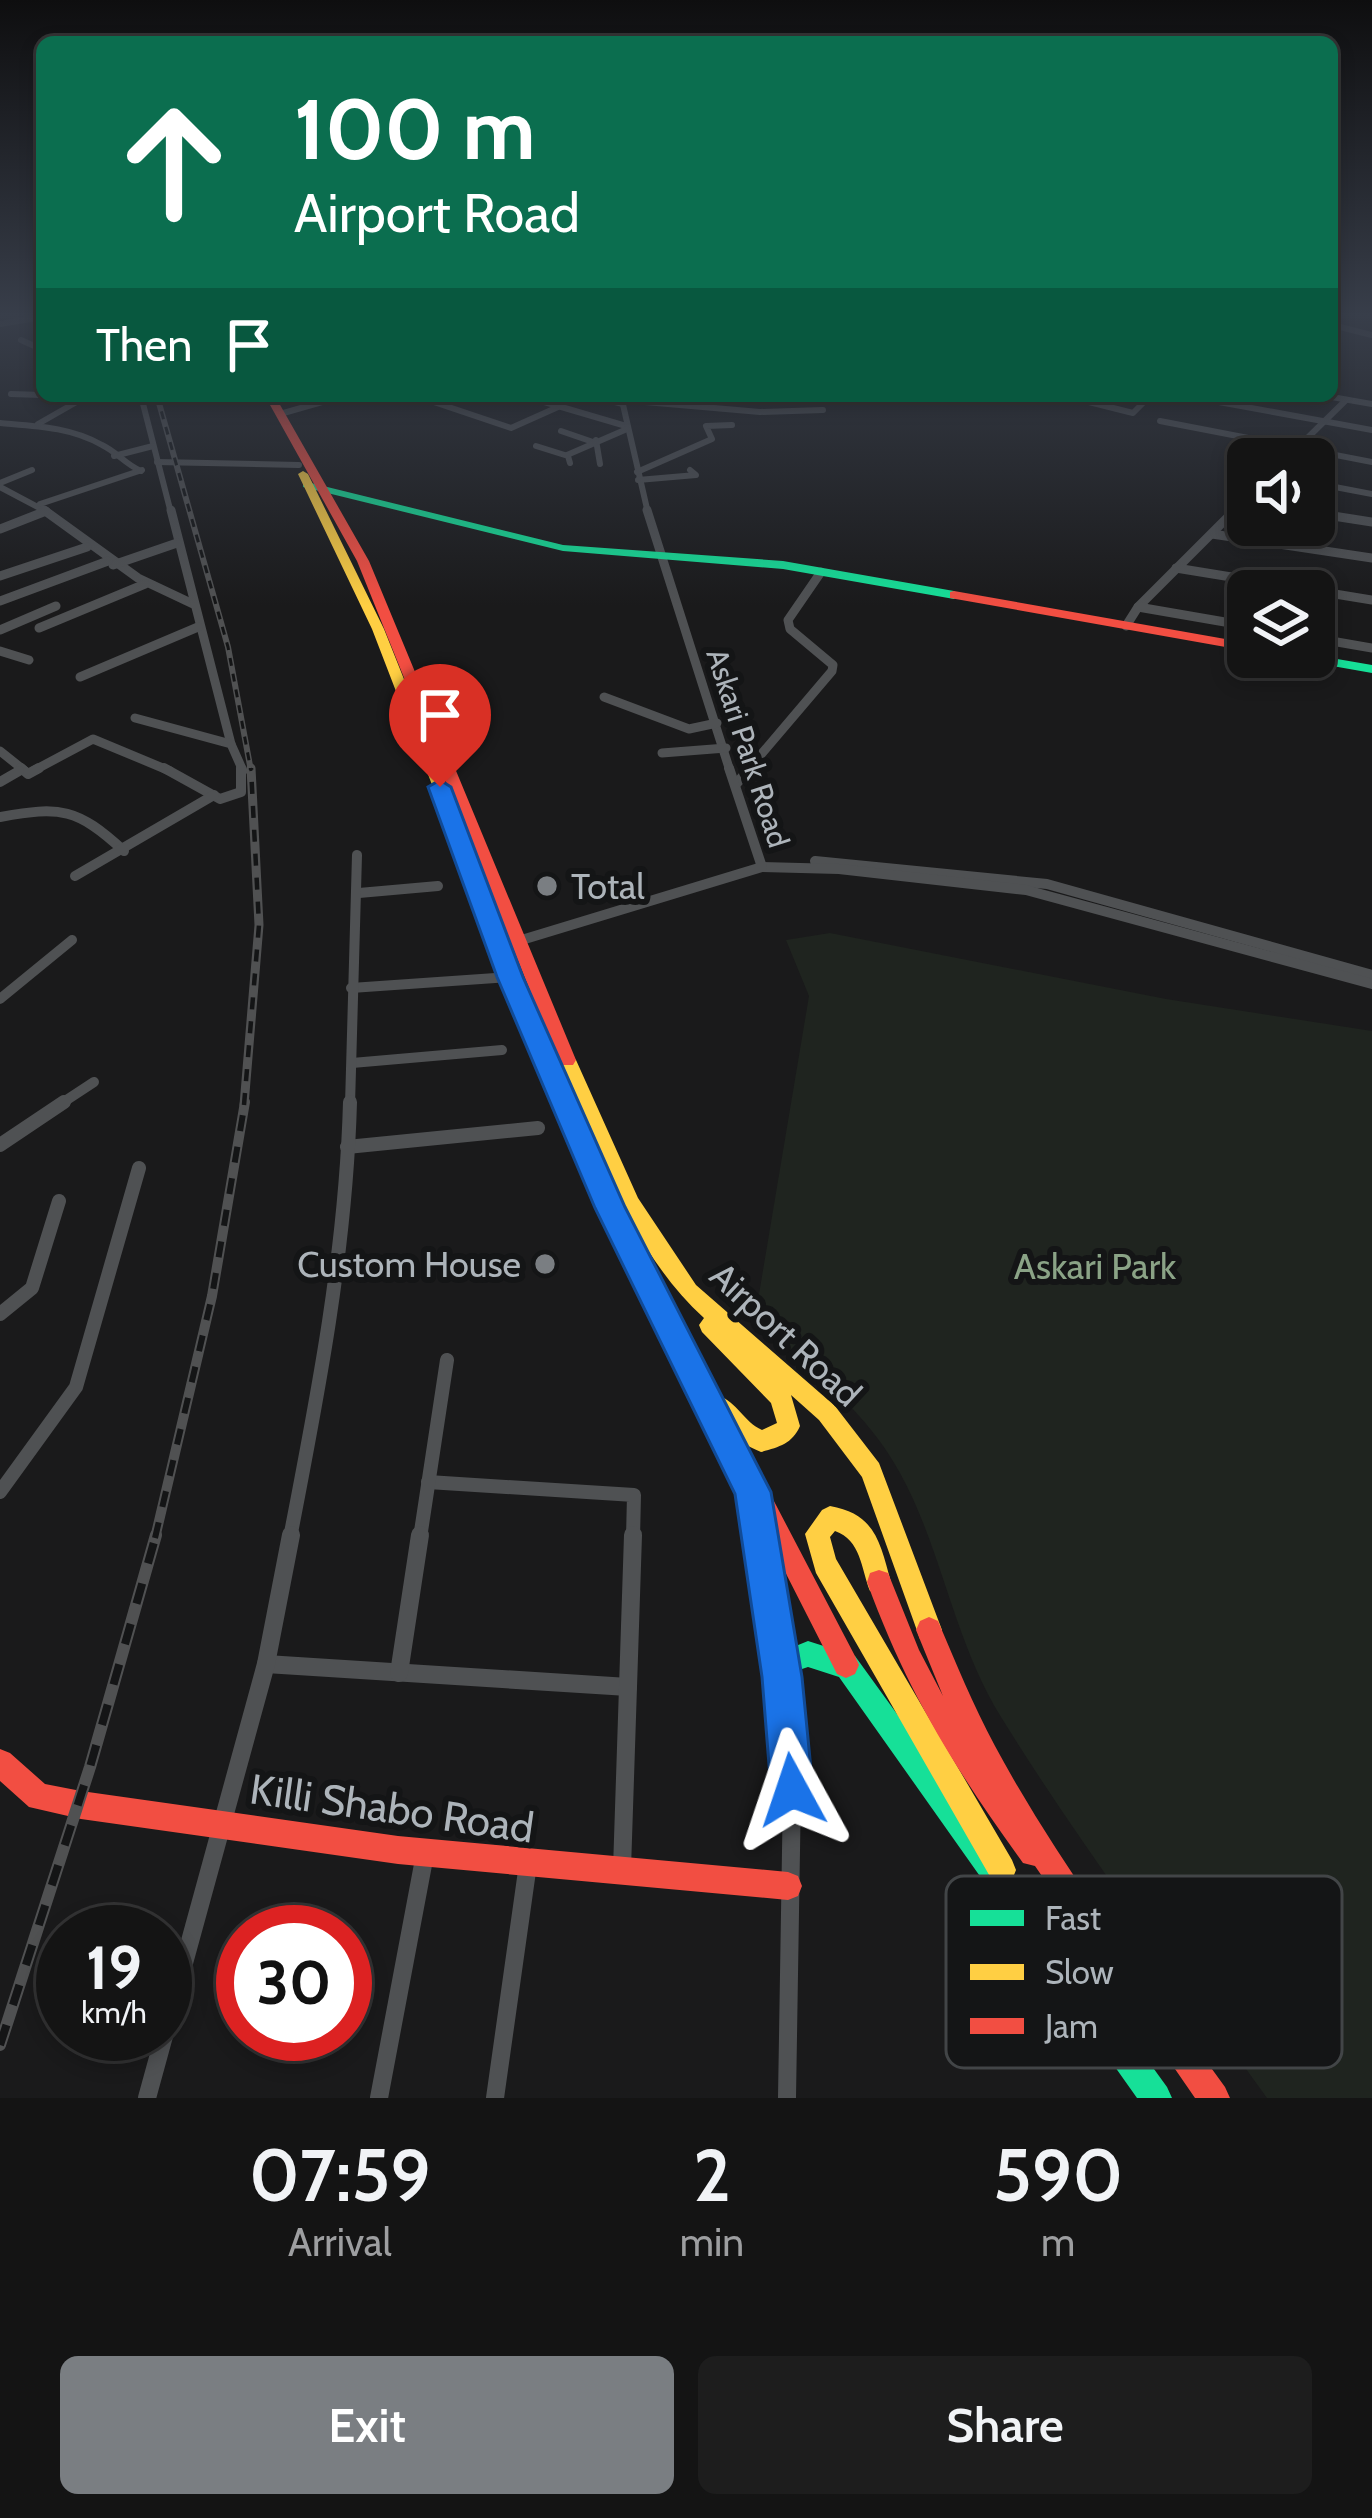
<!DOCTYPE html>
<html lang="en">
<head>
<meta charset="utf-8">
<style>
	body { margin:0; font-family:Cabin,sans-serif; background:#1d1d1d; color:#f1f3f6; height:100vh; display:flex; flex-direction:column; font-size:45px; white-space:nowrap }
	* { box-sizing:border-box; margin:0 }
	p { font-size:39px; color:#9d9ea0 }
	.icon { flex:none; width:66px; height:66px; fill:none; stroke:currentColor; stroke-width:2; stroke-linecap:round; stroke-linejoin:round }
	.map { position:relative; height:2098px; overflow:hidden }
	.panel { display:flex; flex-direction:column; background:#141414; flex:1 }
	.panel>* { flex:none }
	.top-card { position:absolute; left:36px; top:36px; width:1302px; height:366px; border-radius:18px; box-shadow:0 6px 18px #0003,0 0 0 3px #333334; background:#0b6e4f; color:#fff; overflow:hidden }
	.fabs { position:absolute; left:1227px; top:438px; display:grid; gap:24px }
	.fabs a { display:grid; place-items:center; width:108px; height:108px; border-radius:18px; background:#141414; box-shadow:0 6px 18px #0003,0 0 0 3px #333334; font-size:60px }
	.speed { position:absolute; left:36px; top:1905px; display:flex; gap:24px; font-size:60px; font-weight:700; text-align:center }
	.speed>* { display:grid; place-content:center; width:156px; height:156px; border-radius:50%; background:#141414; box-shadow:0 6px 18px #0003,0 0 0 3px #333334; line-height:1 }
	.speed small { font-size:30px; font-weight:400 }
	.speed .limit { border:18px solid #d22; background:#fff; color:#111 }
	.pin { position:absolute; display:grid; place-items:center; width:102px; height:102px; color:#fff; margin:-123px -51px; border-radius:50% 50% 50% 0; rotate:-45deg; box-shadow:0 0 12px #0007 }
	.pin .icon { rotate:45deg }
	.me { position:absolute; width:132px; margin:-66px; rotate:355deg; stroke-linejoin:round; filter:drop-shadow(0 0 9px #0008) }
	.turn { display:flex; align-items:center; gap:42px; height:252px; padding:0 60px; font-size:54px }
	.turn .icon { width:156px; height:156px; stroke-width:2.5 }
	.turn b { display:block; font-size:84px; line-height:102px }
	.then { display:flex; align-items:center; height:114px; padding:0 60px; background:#0003; gap:24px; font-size:45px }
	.eta { display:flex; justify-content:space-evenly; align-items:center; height:204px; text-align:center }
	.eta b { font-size:72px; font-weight:600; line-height:84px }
	.action { display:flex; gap:24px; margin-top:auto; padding:24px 60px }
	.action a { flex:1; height:138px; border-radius:18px; background:#7a7e82; color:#fff; font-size:48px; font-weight:600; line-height:138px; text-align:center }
	.action a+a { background:#1d1d1d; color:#f1f3f6 }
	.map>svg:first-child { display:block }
	.green { fill:#1f241f }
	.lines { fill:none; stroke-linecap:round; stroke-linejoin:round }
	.street-far4 { stroke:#4f5153; stroke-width:6 }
	.street-far3 { stroke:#4f5153; stroke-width:9 }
	.street-far2 { stroke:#4f5153; stroke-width:10 }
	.street-far1 { stroke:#4f5153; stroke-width:14 }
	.street { stroke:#4f5153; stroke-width:18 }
	.fast { fill:#16e098; fill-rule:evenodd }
	.slow { fill:#ffcf43; fill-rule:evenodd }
	.jam { fill:#f24e42; fill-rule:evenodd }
	.rail-far3-casing { stroke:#505152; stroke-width:6 }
	.rail-far2-casing { stroke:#505152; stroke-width:9 }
	.rail-far1-casing { stroke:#505152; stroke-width:10 }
	.rail-casing { stroke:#505152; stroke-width:12 }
	.rail-far3 { stroke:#141516; stroke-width:3; stroke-dasharray:8; stroke-linecap:butt }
	.rail-far2 { stroke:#141516; stroke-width:4.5; stroke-dasharray:12; stroke-linecap:butt }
	.rail-far1 { stroke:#141516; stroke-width:6; stroke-dasharray:16; stroke-linecap:butt }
	.rail { stroke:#141516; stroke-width:8; stroke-dasharray:21; stroke-linecap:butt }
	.route { fill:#1a73e8; stroke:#114b97; stroke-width:3 }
	.poi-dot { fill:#7a7e82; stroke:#141516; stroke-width:4.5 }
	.labels { text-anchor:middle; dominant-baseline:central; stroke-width:12; stroke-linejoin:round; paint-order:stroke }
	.far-street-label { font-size:30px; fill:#adb4ba; stroke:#141516 }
	.poi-label { font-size:36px; fill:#adb4ba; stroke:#141516; text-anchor:start }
	.park-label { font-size:36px; fill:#8aa386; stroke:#141516 }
	.street-label { font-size:36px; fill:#adb4ba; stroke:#141516 }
	.near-street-label { font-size:42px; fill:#adb4ba; stroke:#141516 }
	.key { fill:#141516; stroke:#424547; stroke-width:3 }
	.key-label { font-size:33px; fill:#adb4ba }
</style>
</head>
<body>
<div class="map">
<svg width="1372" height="2098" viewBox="0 0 1372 2098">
	<rect width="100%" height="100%" fill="#1a1a1b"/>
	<!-- green -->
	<path class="green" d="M830 933 1166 999 1372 1031V2098H1267C1177 1973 1082 1848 1001 1717 953 1639 942 1549 900 1473 866 1410 809 1367 754 1324L809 996 786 940Z"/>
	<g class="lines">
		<!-- street-far4 -->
		<g class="street-far4">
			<polyline points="0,324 42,317"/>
			<polyline points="1332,325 1372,335"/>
			<polyline points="21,340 41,349"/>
			<polyline points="11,394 42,395"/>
			<polyline points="106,396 141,396"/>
			<polyline points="141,396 171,513"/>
			<polyline points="416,396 511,428 558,407"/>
			<polyline points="524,396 626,426"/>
			<polyline points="591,396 623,404"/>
			<polyline points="621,396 648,513"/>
			<polyline points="1065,396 1133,413 1150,396"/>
			<polyline points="1186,396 1372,430"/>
			<polyline points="1326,396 1372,404"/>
			<polyline points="622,400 760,412 823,410"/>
			<polyline points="280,414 343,396"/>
			<polyline points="1160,421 1372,462"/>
			<path d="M0 423C35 426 71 427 102 445 117 452 125 464 141 471"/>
			<polyline points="38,424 87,396"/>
			<polyline points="561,431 593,442"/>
			<polyline points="596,440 600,464"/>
			<polyline points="536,446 568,456 570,463"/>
			<polyline points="567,455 627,429"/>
			<polyline points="114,456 153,446"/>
			<polyline points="1286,459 1346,400"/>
			<polyline points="157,462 299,465"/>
			<polyline points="637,472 712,439 706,426 732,425"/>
			<polyline points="638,480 696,475 690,470"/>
			<polyline points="0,483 32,470"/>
			<polyline points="1314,483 1372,494"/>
			<polyline points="0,487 49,513"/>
			<polyline points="40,504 142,470"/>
			<polyline points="40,513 46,511"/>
			<polyline points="1232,513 1248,497"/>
		</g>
		<!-- street-far3 -->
		<g class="street-far3">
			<polyline points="44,510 138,578 193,604"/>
			<polyline points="171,510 231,744"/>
			<polyline points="647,510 730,771"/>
			<polyline points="1314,513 1372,522"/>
			<polyline points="0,529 46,511"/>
			<polyline points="1212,534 1372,558"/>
			<polyline points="113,565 177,543"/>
			<polyline points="1176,568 1372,600"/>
			<polyline points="0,576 87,547"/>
			<polyline points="0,601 108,561"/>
			<polyline points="1138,607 1248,626"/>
			<polyline points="1126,626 1138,607 1235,510"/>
			<polyline points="39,628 145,584"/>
			<polyline points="0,630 56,606"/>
			<polyline points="1314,638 1372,648"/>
			<polyline points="0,651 29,660"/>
			<polyline points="80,677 198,627"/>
			<polyline points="604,697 689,729 717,723"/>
			<polyline points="135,718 231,744 243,771"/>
			<polyline points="0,751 25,771"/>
			<polyline points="662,753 726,748"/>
			<polyline points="33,771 93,739 170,771"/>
			<polyline points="747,771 832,671 833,665 790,629 788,620 821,572"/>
		</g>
		<!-- street-far2 -->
		<g class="street-far2">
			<polyline points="21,768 28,774 39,768"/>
			<polyline points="164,768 220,799 241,792 241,768"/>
			<polyline points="0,782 19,771"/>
			<polyline points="737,783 750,768"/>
			<path d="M0 817C61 806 77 808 124 851"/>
			<polyline points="815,861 1047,884 1372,975"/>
			<polyline points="762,867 839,869 1026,890 1372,984"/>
			<polyline points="75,876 214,795"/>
			<polyline points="359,893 438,886"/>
			<polyline points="515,942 762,867 729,768"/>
			<polyline points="351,988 510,977"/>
			<polyline points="0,999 72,940"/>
			<polyline points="352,1063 502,1050"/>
			<polyline points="59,1105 94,1082"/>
			<polyline points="350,1105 357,855"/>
		</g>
		<!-- street-far1 -->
		<g class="street-far1">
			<polyline points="0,1145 64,1102"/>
			<polyline points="347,1147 538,1128"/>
			<polyline points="0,1314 32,1288 59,1201"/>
			<polyline points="428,1482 634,1495 633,1538"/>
			<polyline points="0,1492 76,1387 139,1168"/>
			<polyline points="756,1514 759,1538"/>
			<path d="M290 1538C318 1394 346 1250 350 1102"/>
			<polyline points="420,1538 447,1360"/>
		</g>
		<!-- street -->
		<g class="street">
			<polyline points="759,1535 792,1789 787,2098"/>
			<polyline points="266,1664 628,1687"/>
			<polyline points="399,1673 420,1535"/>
			<polyline points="622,1869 633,1535"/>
			<polyline points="147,2098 266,1664 291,1535"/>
			<polyline points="379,2098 425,1854"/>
			<polyline points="495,2098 528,1864"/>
		</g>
		<!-- fast -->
		<g class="fast">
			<polygon points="307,482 563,545 783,561 954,591 960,595 954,599 783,569 563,551 303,487 303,483"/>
			<polygon points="1314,655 1372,665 1372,673 1304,661 1298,657"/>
			<polygon points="808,1641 855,1656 1167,2087 1172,2098 1137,2098 839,1677 808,1667 799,1670 791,1686 782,1690 773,1686 769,1677 781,1652"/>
		</g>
		<!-- slow -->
		<g class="slow">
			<polygon points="303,471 308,474 384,629 563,1078 560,1083 548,1083 545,1078 372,629 298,474"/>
			<path d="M567 1053 576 1060 638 1198 696 1285 835 1406 879 1463 942 1630 938 1639 929 1643 920 1639 862 1477 819 1420 791 1395 800 1426C792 1444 779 1447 761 1452 737 1442 720 1429 708 1406L711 1399 719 1396C737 1402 744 1422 762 1430L777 1423 771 1403 702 1332 699 1325 704 1318C632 1253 596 1147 558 1060Z"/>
			<path d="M830 1506C876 1514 880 1543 891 1582L888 1591 879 1594 870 1591C861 1568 861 1540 835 1531L830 1537 836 1559 1012 1860 1016 1870 1012 1880 1002 1884 992 1880 816 1573 805 1534 822 1510Z"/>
		</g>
		<!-- jam -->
		<g class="jam">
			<polygon points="265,396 275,396 369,561 576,1060 573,1065 561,1065 558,1060 357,561"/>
			<polygon points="954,591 1248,643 1248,651 950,598 950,592"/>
			<polygon points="554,1071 560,1073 563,1078 620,1207 855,1656 859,1665 855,1674 846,1678 837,1674 600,1208 545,1078 548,1073"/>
			<path d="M879 1570 888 1573 919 1650 943 1696 916 1630 920 1621 929 1617 938 1621C956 1663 973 1705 995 1746 1060 1867 1145 1976 1225 2087L1230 2098H1195L1035 1866 1023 1863C955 1769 907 1692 867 1582L870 1573Z"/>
			<polygon points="0,1749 10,1753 45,1784 81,1791 398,1836 788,1872 798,1876 802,1886 798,1896 788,1900 398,1864 81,1819 29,1807 0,1781"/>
		</g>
		<defs>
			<polyline id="rail-far3" points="157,396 228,647 251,771"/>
			<polyline id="rail-far2" points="244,1105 259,925 251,768"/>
			<polyline id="rail-far1" points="155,1538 212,1296 245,1102"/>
			<polyline id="rail" points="0,2045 90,1767 156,1535"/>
		</defs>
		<!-- rail-far3 casing -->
		<use href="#rail-far3" class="rail-far3-casing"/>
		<!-- rail-far2 casing -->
		<use href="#rail-far2" class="rail-far2-casing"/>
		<!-- rail-far1 casing -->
		<use href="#rail-far1" class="rail-far1-casing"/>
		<!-- rail casing -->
		<use href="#rail" class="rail-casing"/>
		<!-- rail-far3 -->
		<use href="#rail-far3" class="rail-far3"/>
		<!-- rail-far2 -->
		<use href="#rail-far2" class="rail-far2"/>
		<!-- rail-far1 -->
		<use href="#rail-far1" class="rail-far1"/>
		<!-- rail -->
		<use href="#rail" class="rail"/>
	</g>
	<!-- sky -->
	<linearGradient id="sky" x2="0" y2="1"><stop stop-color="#0e0e0f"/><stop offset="0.52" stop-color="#383e4a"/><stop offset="1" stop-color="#383e4a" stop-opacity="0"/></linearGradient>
	<rect width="1372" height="606" fill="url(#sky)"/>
	<!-- route -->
	<polygon class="route" points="440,780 451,787 523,977 625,1207 771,1492 802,1677 813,1790 807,1804 792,1810 778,1804 771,1790 762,1677 735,1494 595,1208 497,977 428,787"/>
	<!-- markers -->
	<g class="poi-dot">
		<circle cx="547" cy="886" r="12"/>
		<circle cx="545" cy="1264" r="12"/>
	</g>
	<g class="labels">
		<!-- far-street labels -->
		<g class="far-street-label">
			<text transform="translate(748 748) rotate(72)">Askari Park Road</text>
		</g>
		<!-- poi labels -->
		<g class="poi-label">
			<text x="571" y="886">Total</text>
			<text x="521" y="1264" text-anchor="end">Custom House</text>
		</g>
		<!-- park labels -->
		<g class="park-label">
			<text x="1095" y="1266">Askari Park</text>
		</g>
		<!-- street labels -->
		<g class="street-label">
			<text transform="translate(786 1334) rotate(43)">Airport Road</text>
		</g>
		<!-- near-street labels -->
		<g class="near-street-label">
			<text transform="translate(392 1808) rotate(8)">Killi Shabo Road</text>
		</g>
	</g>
	<!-- legend -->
	<rect x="946" y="1876" width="396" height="192" rx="18" class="key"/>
	<rect x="970" y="1910" width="54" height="16" fill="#16e098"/>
	<rect x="970" y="1964" width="54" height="16" fill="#ffcf43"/>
	<rect x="970" y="2018" width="54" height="16" fill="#f24e42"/>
	<g class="key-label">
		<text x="1045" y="1930">Fast</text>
		<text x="1045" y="1984">Slow</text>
		<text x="1045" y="2038">Jam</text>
	</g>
</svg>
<div class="fabs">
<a><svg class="icon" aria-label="sound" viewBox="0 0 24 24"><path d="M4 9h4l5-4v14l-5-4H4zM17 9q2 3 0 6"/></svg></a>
<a><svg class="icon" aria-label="layers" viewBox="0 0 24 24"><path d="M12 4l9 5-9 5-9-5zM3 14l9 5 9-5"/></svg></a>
</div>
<div class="speed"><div>19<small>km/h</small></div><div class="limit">30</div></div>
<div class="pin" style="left:440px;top:787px;background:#d93025"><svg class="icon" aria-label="arrive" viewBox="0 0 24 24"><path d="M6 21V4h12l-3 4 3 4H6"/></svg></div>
<svg class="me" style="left:792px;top:1790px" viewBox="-20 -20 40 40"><path d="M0-17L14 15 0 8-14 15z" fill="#1a73e8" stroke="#fff" stroke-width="4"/></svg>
<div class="top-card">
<div class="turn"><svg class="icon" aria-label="ahead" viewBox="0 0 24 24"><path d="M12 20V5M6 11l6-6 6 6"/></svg><div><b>100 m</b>Airport Road</div></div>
<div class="then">Then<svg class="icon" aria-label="arrive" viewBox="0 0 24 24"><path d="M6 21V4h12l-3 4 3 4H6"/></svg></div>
</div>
</div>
<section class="panel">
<div class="eta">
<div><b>07:59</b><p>Arrival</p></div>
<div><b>2</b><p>min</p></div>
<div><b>590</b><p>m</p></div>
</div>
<div class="action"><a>Exit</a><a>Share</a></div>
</section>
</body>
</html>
